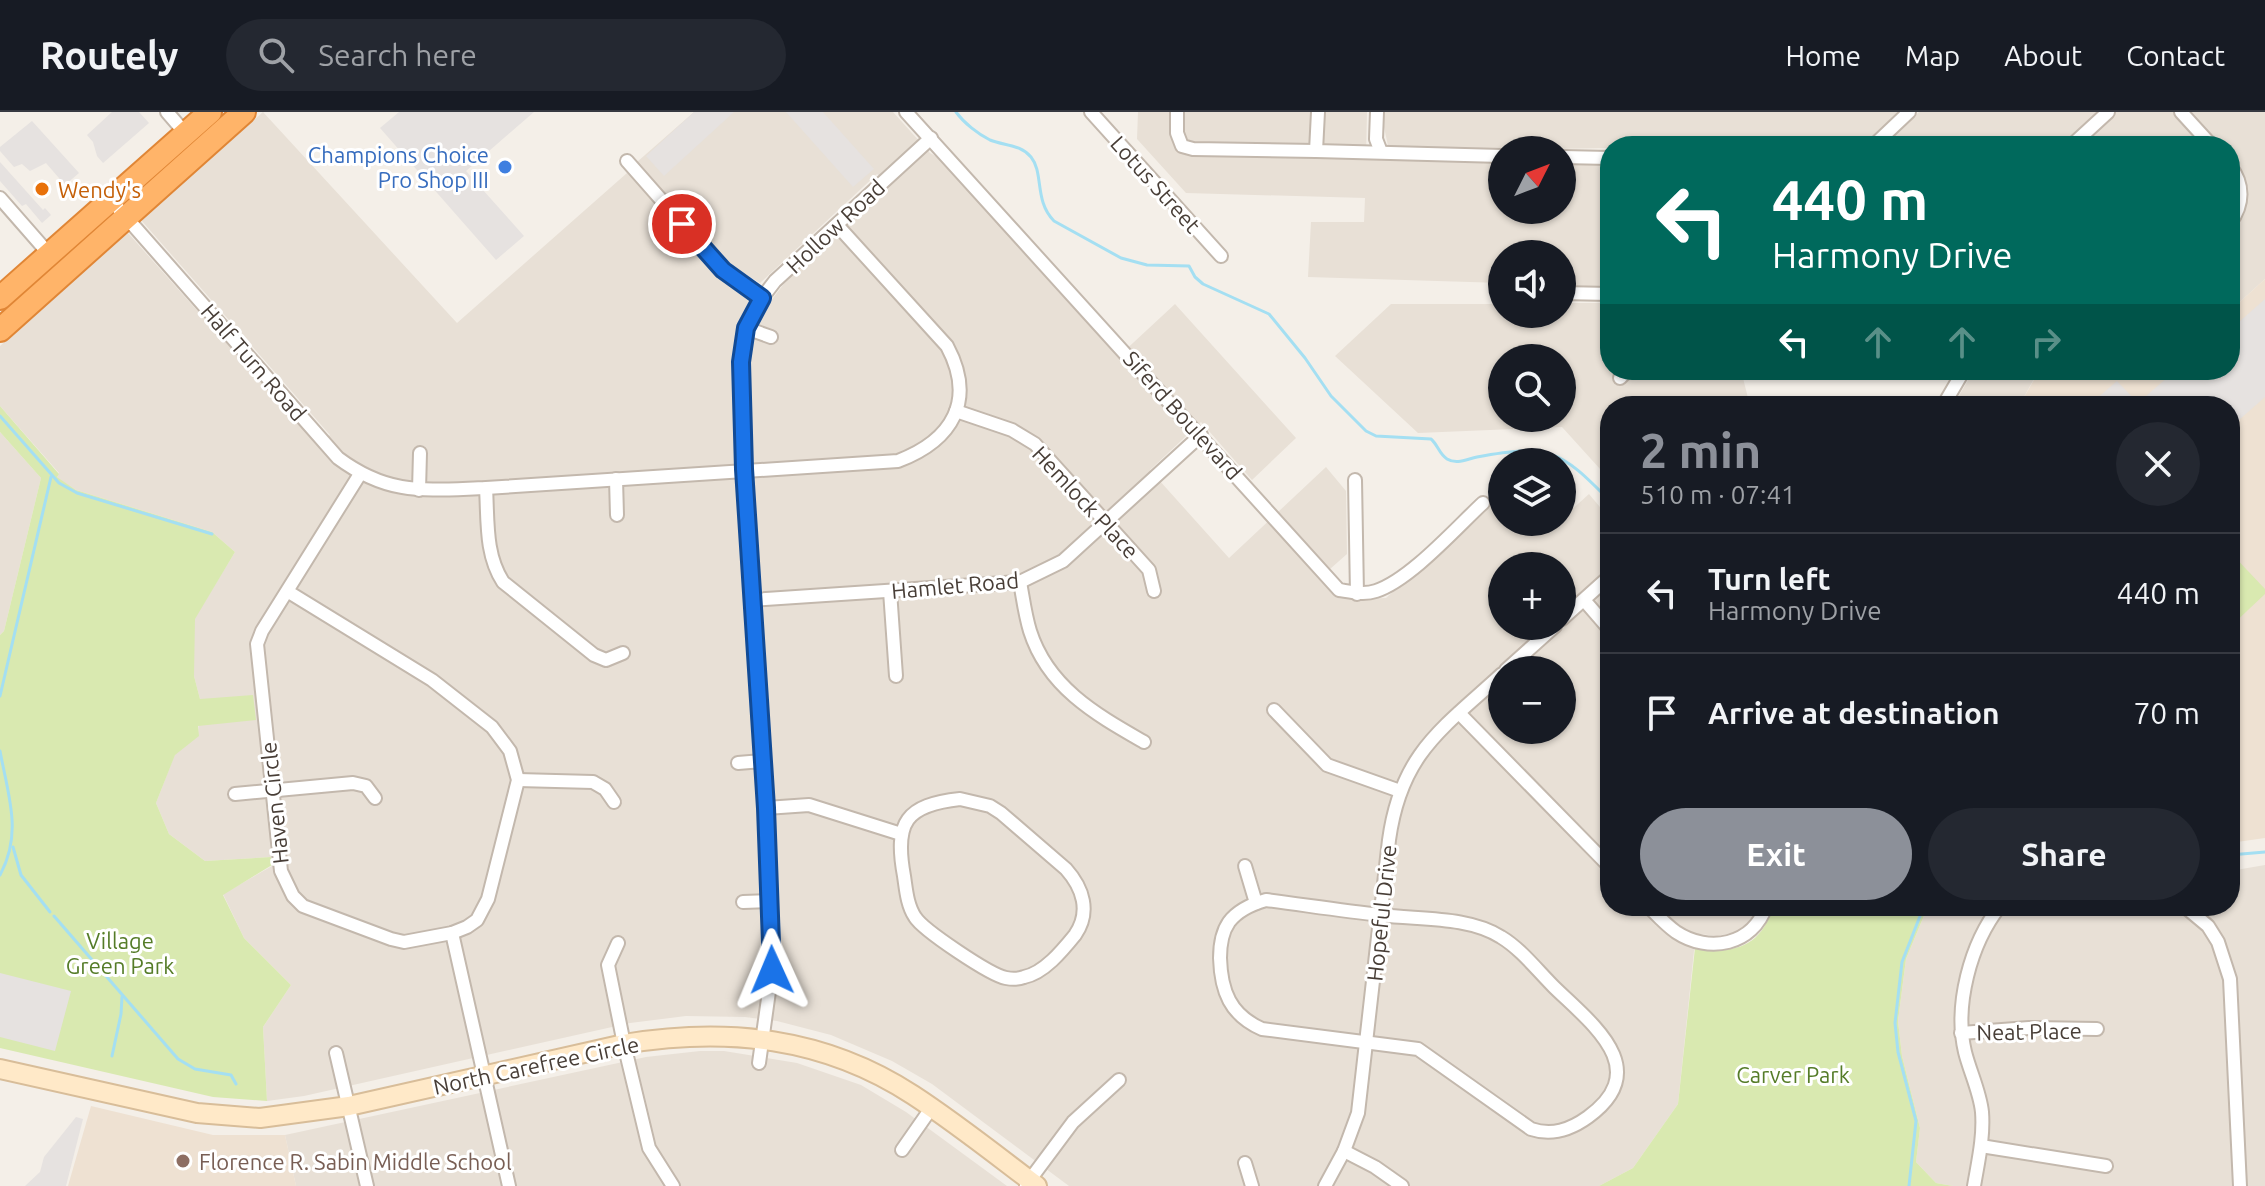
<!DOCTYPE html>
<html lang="en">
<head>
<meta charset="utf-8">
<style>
	body { margin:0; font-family:Ubuntu,sans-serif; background:#242831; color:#f1f3f6; height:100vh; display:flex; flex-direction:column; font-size:30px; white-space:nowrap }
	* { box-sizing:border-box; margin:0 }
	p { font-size:26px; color:#9ea1a6 }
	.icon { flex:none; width:44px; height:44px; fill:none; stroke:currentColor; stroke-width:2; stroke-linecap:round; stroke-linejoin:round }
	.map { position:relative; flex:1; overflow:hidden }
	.side { position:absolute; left:1600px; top:284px; width:640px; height:520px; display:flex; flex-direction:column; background:#171b24; border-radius:32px; box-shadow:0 2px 6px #0004 }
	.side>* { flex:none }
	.guide { position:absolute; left:1600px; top:24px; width:640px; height:244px; border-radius:32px; box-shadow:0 2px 6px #0004; background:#00695c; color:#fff; overflow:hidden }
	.needle { width:52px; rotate:48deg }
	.tools { position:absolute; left:1488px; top:24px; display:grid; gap:16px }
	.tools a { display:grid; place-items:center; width:88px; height:88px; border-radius:50%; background:#171b24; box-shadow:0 2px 6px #0004; font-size:40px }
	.pin { position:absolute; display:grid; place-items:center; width:68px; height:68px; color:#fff; margin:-34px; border:4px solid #fff; border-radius:50%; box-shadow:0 2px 8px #0007 }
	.me { position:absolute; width:88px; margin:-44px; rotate:359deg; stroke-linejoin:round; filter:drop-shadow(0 0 6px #0008) }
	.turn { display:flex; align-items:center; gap:28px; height:168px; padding:0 40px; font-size:36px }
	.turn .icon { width:104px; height:104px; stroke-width:2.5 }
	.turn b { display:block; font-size:56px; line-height:68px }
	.lanes { display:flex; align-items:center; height:76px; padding:0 40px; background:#0003; justify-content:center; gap:40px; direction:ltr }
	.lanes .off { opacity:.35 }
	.round { display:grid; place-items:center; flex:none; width:84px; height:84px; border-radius:42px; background:#242831 }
	.summary { display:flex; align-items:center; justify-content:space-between; height:136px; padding:0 40px }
	h1 { font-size:48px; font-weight:600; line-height:60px; color:#8c9099 }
	.primary-button { display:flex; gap:16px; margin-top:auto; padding:16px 40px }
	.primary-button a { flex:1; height:92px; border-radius:48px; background:#8c9099; color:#fff; font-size:32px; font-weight:600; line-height:92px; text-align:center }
	.primary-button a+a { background:#242831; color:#f1f3f6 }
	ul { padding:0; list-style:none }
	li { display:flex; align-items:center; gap:24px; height:120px; padding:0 40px; border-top:2px solid #363941 }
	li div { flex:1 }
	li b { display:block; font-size:30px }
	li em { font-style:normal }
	header { display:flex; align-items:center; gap:48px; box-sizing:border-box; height:112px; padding:0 40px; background:#171b24; border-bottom:2px solid #363941 }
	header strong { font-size:38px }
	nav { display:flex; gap:44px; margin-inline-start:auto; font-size:28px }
	.search { width:560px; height:72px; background:#242831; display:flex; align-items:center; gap:20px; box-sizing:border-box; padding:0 28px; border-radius:44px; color:#9ea1a6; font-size:30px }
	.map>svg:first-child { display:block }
	.residential { fill:#e8e0d6; fill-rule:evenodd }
	.education { fill:#eee1d2 }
	.park { fill:#d9e9b0 }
	.parking { fill:#e6e2e0 }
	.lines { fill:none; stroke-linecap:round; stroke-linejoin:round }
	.stream { stroke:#a4dff2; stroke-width:3 }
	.street-casing { stroke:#c3b8ad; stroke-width:16 }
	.secondary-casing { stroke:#d8bd99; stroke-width:22 }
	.highway-casing { stroke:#e08636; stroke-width:26 }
	.street { stroke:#fff; stroke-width:12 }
	.secondary { stroke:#ffe9c8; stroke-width:18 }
	.highway { stroke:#ffb469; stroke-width:22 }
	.route-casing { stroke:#114b97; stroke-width:20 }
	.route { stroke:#1a73e8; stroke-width:14 }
	.shop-dot { fill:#3f7fe0; stroke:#fff; stroke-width:3 }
	.food-dot { fill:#e8710a; stroke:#fff; stroke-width:3 }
	.education-dot { fill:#8d6e63; stroke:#fff; stroke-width:3 }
	.labels { text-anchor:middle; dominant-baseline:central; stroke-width:6; stroke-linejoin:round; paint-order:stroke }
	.shop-label { font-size:22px; fill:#366cbe; stroke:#fff; text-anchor:end }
	.street-label { font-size:22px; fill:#483e37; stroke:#fff }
	.food-label { font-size:22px; fill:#c56008; stroke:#fff; text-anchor:start }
	.park-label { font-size:22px; fill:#557c28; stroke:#fff }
	.education-label { font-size:22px; fill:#785e54; stroke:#fff; text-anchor:start }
</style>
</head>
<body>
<header>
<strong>Routely</strong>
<div class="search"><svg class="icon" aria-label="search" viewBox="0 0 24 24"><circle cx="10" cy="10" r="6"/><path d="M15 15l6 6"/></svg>Search here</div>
<nav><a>Home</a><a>Map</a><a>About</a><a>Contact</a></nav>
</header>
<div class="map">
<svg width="2265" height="1074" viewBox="0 0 2265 1074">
	<rect width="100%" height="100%" fill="#f4efe8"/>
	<!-- residential -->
	<g class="residential">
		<path d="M263 0 457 211 627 61 719 164 750 186 767 194 786 169 890 72 877 62 760 171 730 153 637 50 694 0H893L930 41 941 47 1120 243 1175 192 1296 326 1252 368 1201 310 1150 358 1229 446 1326 355 1346 379 1347 442 1321 465 1359 487 1386 486 1502 384V410H1562V395L1568 401 1589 382 1610 407V794H1757L1749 811 1736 820 1717 824 1700 822 1694 839 1678 992 1633 1056 1599 1074H1069L932 972 892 949 831 923 777 909 745 905 686 904 630 911 304 984 267 989 263 915 291 873 244 826 223 782 272 754 271 745 205 749 169 722 156 691 175 642 198 624 200 587 194 564V507L235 440 212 420 76 378 62 369 57 365 59 361 0 294V234L128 121 317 333 330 323 141 108ZM1502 454H1562V514H1502ZM1502 558H1562V618H1502Z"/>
		<polygon points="1138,0 1367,0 1366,45 1391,48 1384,15 1384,0 1899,0 1862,34 1610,34 1610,36 1502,38 1502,98 1562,98 1562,50 1610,51 1610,175 1562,173 1562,142 1502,142 1502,171 1308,165 1311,110 1364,110 1365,86 1186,81 1137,27"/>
		<polygon points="1919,0 2265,0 2265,167 2230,199 2230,34 1882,34"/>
		<path d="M1562 191H1610V258H1741L1750 294H1610V368L1562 315 1418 321 1335 244 1391 192H1502V202H1562ZM1502 246H1562V306H1502Z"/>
		<polygon points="1974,258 2022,258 2035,265 2019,294 1953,294"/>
		<polygon points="0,320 41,366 4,519 0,523"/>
		<polygon points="2265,753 2265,1074 1953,1074 1936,1071 1916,1050 1920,1016 1902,944 1898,909 1906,847 1928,794 2230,794 2230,759"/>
		<polygon points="700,939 724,939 797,951 861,973 906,1000 1007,1074 296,1074 285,1023 646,945"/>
	</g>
	<!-- education -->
	<g class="education">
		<polygon points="2265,167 2265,726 2230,731 2230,294 2019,294 2035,266 2022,258 2230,258 2230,199"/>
		<polygon points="91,994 213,1023 285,1023 296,1074 68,1074"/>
	</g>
	<!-- park -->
	<g class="park">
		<polygon points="0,294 59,362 57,365 76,378 212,420 235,440 195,507 194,564 200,587 253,583 256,608 198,614 199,624 175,643 156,691 169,722 205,749 271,745 272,753 223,783 244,826 291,873 263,915 267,989 213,985 0,936 0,523 4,519 41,366 0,320"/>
		<polygon points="2230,440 2265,477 2265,482 2230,515"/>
		<path d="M1773 794H1928L1906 847 1898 909 1902 944 1920 1016 1916 1050 1936 1071 1953 1074H1599L1633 1056 1678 992 1695 836C1734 842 1761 836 1773 794Z"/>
	</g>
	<!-- parking -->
	<g class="parking">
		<polygon points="112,0 139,0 149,11 103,51 97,44 93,30 87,23"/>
		<polygon points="399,0 534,0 466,59 524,124 496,148 380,16"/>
		<polygon points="694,0 734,0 664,64 646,44"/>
		<polygon points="786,0 823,0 874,57 853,75"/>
		<polygon points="32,9 79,61 65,73 46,51 30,59 22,52 14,55 0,39 0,35"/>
		<polygon points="0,50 43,98 45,96 51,103 42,111 26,92 22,94 0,69"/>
		<polygon points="2265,187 2265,285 2230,316 2230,294 2088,294 2117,269 2138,291 2176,258 2180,258 2186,264 2192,258 2230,258 2230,224 2234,220 2231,217"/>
		<polygon points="0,861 71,879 55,939 0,925"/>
		<polygon points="76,1005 83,1007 66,1074 25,1074 40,1060 44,1045"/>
	</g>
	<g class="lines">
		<!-- stream -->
		<g class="stream">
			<path d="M956 0C964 11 978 22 990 28 1005 34 1020 32 1031 45 1044 61 1034 89 1054 109L1121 146 1147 153 1189 154 1195 165 1203 172 1269 202 1305 246 1331 284 1366 319 1376 324 1431 327C1438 333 1439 342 1447 347 1457 353 1467 347 1477 345 1550 332 1559 337 1610 389"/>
			<polyline points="2230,220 2232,218"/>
			<polyline points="0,304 59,371 77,381 212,422"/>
			<polyline points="0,584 51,365"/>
			<path d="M0 639C8 683 23 721 0 763"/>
			<polyline points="13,735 21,763 50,800"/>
			<polyline points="2230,743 2265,740"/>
			<polyline points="54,804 178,947 195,957 231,963 236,972"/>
			<polyline points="112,944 121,902 122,885"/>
			<polyline points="1909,1074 1916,1009 1898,940 1895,911 1902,850 1924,794"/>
		</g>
		<defs>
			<g id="street">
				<polyline points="167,0 186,22"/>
				<path d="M906 0 1339 478C1352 480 1364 483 1376 479 1410 468 1456 416 1483 391"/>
				<polyline points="1091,0 1221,144"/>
				<polyline points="1177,0 1177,21 1182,34 1193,37 1316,39"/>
				<polyline points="1318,0 1316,39 1502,44"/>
				<polyline points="1377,0 1376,27 1381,40"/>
				<polyline points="2181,0 2212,34"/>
				<polyline points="1873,34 1909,0"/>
				<polyline points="2071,34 2108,0"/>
				<polyline points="1562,45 1610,46"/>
				<polyline points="627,49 723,158 762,186"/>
				<path d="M2230 54C2244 72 2244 92 2230 111"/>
				<polyline points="0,86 49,142"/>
				<path d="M111 88 338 346C389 384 425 378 486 376L898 349C953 328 976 288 947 234L837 113"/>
				<polyline points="1562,181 1610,182"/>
				<polyline points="746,216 771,225"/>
				<polyline points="1620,266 1628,258"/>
				<polyline points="1943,294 1964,258"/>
				<polyline points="956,299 1012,318 1035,332 1149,458 1154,479"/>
				<polyline points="616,367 617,403"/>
				<polyline points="1355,368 1357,482"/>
				<path d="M486 376C488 409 485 442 503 470L594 543 606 548 623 541"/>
				<polyline points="419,378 420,341"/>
				<path d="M1020 470C1023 486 1025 503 1030 519 1048 576 1097 603 1144 630"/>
				<polyline points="287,479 432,568 492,615 510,639 518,668 488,787 477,808 467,815 452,821 404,830 391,827 303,794 293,784 281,759 257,532 262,519 360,362"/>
				<polyline points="890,479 896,564"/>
				<polyline points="752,488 1020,470 1063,449 1201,323"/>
				<polyline points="1584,488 1610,518"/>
				<polyline points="1562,507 1610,464"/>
				<polyline points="1506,558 1555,514"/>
				<polyline points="1274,598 1327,653 1400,679"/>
				<polyline points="1459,601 1610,755"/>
				<polyline points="738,651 762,649"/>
				<polyline points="518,668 593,670 605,677 614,690"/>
				<polyline points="235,682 353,671 366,674 375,686"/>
				<path d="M960 687 990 694 1001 701 1066 757C1083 776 1091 800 1075 823 1062 839 1044 861 1024 865 1019 867 1011 867 1006 866 990 863 923 818 915 805 907 793 906 777 904 764 894 710 906 693 960 687Z"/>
				<polyline points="766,696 809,693 901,722"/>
				<polyline points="1245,754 1256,791"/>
				<path d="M1266 788C1305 793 1343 799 1381 803 1419 808 1468 804 1501 825 1521 837 1537 858 1554 875 1592 912 1654 957 1588 1005 1570 1018 1552 1024 1531 1017L1418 937 1262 917C1230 903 1221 879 1220 846 1220 834 1222 820 1229 810 1238 798 1252 792 1266 788Z"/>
				<polyline points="743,790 770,789"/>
				<path d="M1648 794C1657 803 1666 813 1676 820 1709 842 1753 833 1766 794"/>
				<polyline points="2184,794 2208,814 2218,830 2230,867 2240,1074"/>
				<polyline points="452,821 509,1074"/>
				<polyline points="618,831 608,853 624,932 649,1036 673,1074"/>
				<polyline points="1961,921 2029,916 2097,917"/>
				<polyline points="336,941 367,1074"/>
				<polyline points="759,951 772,858 766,696 744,357 741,250 746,216 762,186 775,169 931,26"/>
				<polyline points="1981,1034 2106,1054"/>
				<polyline points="902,1038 932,995"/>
				<polyline points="1344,1039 1375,1055 1402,1074"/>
				<polyline points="1245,1051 1252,1074"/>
				<polyline points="1026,1073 1073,1010 1119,968"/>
				<path d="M1325 1074 1344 1039 1358 1001 1389 728C1401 641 1442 617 1502 562"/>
				<path d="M1974 1074C1978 1050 1984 1025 1982 1000 1980 980 1970 960 1965 940 1954 894 1970 832 2000 794"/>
			</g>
			<path id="secondary" d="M0 957 197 1001 260 1006 349 994 624 932C727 915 824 925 913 983 956 1011 996 1043 1037 1074"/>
			<g id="highway">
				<polyline points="0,186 210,0"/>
				<polyline points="0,218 244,0"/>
			</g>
		</defs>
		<!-- street casing -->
		<use href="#street" class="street-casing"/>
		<!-- secondary casing -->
		<use href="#secondary" class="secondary-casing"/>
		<!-- highway casing -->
		<use href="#highway" class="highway-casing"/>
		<!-- street -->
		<use href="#street" class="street"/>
		<!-- secondary -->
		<use href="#secondary" class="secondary"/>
		<!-- highway -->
		<use href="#highway" class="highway"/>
	</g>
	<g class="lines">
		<defs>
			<polyline id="route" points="682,112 723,158 762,186 746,216 741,250 744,357 766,696 772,858"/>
		</defs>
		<!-- route casing -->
		<use href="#route" class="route-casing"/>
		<!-- route -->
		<use href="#route" class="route"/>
	</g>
	<!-- markers -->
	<circle class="shop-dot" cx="505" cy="55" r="8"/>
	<circle class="food-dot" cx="42" cy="77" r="8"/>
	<circle class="education-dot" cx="183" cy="1049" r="8"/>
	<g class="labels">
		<!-- shop labels -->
		<g class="shop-label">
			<text x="489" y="42">Champions Choice<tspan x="489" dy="25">Pro Shop III</tspan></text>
		</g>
		<!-- street labels -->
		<g class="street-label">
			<text transform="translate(1156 72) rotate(48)">Lotus Street</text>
			<text transform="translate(835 114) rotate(-43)">Hollow Road</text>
			<text transform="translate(254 250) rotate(49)">Half Turn Road</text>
			<text transform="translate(1183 303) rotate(48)">Siferd Boulevard</text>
			<text transform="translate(1086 390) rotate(47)">Hemlock Place</text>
			<text transform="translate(955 473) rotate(-5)">Hamlet Road</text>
			<text transform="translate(274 691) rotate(-96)">Haven Circle</text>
			<text transform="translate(1381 801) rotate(-84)">Hopeful Drive</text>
			<text transform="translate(2029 919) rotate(-1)">Neat Place</text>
			<text transform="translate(536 953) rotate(-12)">North Carefree Circle</text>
		</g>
		<!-- food labels -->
		<g class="food-label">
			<text x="58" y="77">Wendy's</text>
		</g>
		<!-- park labels -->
		<g class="park-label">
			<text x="120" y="828">Village<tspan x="120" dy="25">Green Park</tspan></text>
			<text x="1793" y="962">Carver Park</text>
		</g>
		<!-- education labels -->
		<g class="education-label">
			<text x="199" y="1049">Florence R. Sabin Middle School</text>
		</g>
	</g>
</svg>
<div class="tools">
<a><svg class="needle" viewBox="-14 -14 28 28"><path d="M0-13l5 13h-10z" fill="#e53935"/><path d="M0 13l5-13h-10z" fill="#9ea1a6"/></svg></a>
<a><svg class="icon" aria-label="sound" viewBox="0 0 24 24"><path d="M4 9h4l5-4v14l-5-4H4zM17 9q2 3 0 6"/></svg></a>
<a><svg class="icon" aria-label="search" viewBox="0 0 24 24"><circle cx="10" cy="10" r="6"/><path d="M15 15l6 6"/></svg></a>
<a><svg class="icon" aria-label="layers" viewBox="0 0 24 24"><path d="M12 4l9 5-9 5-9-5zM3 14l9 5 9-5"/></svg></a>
<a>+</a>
<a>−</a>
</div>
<div class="pin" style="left:682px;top:112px;background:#d93025"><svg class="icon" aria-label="arrive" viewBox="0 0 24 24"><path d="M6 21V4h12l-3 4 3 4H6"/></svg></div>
<svg class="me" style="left:772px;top:858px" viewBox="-20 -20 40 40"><path d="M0-17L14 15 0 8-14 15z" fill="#1a73e8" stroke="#fff" stroke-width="4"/></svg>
<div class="guide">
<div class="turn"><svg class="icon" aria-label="left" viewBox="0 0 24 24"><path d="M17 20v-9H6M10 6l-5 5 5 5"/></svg><div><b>440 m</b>Harmony Drive</div></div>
<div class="lanes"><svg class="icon" aria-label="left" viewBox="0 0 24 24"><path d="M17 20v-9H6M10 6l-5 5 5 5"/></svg><svg class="icon off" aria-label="ahead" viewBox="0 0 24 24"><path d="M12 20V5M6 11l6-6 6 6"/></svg><svg class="icon off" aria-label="ahead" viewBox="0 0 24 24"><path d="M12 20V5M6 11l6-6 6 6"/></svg><svg class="icon off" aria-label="right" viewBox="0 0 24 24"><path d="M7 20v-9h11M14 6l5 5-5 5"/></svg></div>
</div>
<section class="side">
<div class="summary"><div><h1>2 min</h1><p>510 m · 07:41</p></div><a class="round"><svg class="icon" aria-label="close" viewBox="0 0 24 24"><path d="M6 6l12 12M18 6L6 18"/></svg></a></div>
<ul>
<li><svg class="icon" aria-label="left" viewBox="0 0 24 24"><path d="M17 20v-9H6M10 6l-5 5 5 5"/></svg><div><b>Turn left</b><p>Harmony Drive</p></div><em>440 m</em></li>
<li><svg class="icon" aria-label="arrive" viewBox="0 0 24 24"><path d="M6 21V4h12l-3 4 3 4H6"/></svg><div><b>Arrive at destination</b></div><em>70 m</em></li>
</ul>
<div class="primary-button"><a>Exit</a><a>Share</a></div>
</section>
</div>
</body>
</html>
